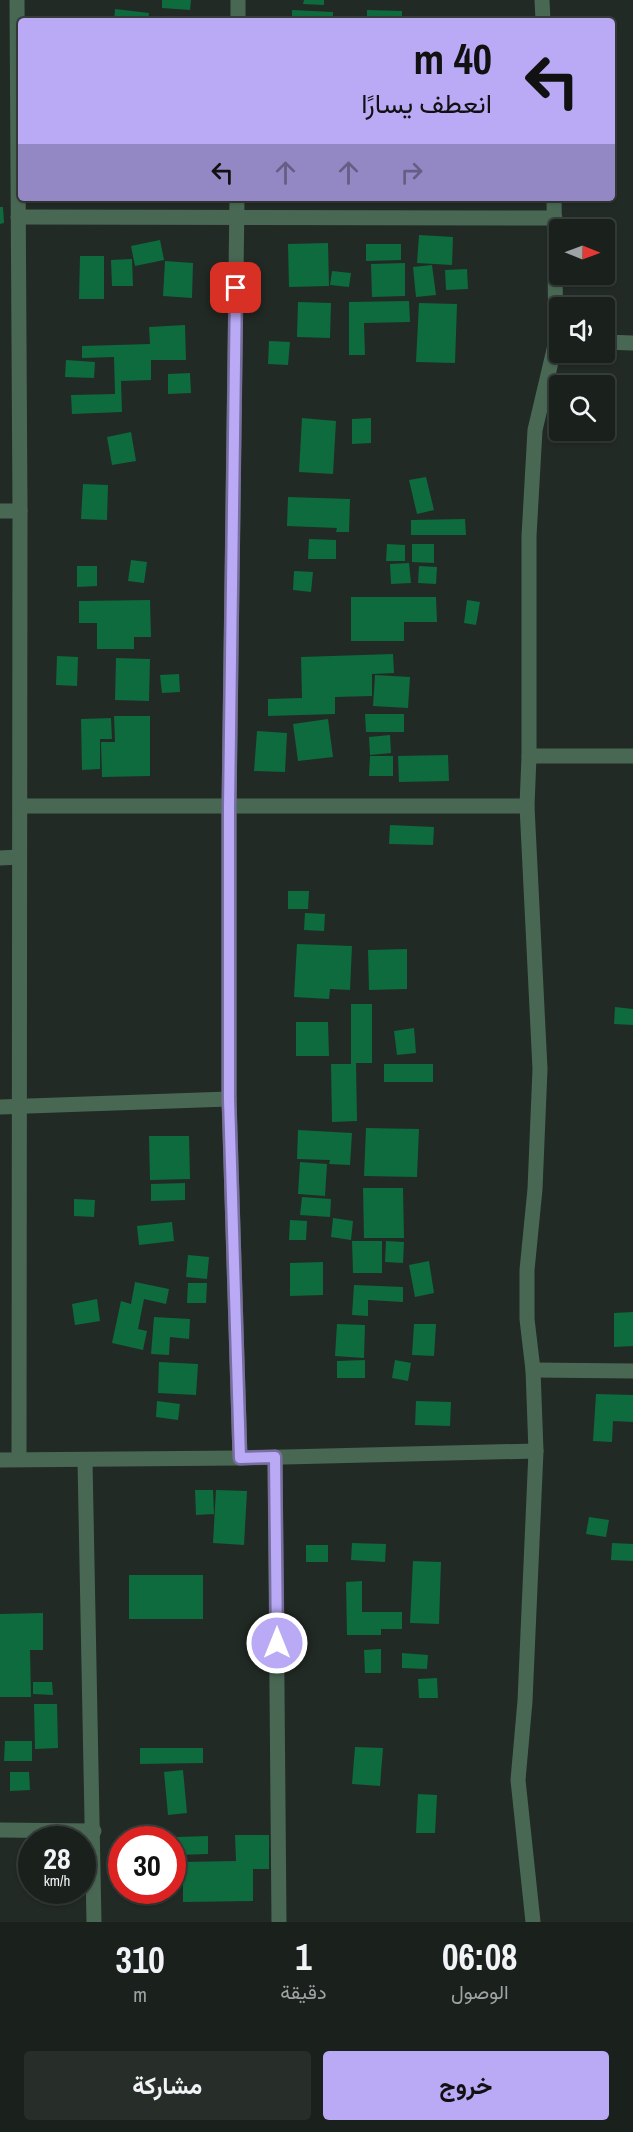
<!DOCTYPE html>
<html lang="ar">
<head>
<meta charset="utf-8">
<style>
	body { margin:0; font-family:"Archivo Narrow",Vazirmatn,sans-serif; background:#272d29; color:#f1f3f6; direction:rtl; height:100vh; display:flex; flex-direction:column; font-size:22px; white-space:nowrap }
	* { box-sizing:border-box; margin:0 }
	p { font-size:20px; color:#9fa3a3 }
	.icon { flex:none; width:33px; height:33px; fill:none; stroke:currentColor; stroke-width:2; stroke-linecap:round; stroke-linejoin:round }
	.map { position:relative; height:1922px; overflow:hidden; direction:ltr }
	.drawer { display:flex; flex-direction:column; background:#1a201c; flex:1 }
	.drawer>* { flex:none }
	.top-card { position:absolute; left:18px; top:18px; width:597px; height:183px; border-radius:6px; box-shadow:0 2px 4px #0004,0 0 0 2px #383e3b; direction:rtl; background:#baaaf6; color:#111; overflow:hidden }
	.needle { width:39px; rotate:91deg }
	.controls { position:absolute; left:549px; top:219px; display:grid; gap:12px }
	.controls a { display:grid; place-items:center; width:66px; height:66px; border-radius:6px; background:#1a201c; box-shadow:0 2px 4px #0004,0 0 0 2px #383e3b; font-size:30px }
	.speed { position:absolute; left:18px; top:1826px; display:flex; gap:12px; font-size:30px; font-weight:700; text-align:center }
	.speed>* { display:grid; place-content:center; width:78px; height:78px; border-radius:50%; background:#1a201c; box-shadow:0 2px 4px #0004,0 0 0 2px #383e3b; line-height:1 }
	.speed small { font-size:15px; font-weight:400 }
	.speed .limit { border:9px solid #d22; background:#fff; color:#111 }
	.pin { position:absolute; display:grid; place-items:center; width:51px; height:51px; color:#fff; margin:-26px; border-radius:12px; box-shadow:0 3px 9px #0006 }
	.me { position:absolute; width:66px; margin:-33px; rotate:0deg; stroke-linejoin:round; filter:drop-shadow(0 0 4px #0008) }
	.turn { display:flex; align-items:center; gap:21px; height:126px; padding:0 24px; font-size:27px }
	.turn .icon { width:78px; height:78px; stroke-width:2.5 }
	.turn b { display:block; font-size:42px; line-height:51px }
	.lanes { display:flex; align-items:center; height:57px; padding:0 24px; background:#0003; justify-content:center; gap:30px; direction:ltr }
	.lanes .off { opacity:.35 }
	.eta { display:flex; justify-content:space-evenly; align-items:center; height:102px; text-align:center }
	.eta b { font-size:36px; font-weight:700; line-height:42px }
	.primary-button { display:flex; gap:12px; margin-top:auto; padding:12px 24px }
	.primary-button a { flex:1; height:69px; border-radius:6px; background:#baaaf6; color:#111; font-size:24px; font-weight:700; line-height:69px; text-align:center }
	.primary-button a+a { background:#272d29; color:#f1f3f6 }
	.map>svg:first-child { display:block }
	.building { fill:#0d6b3e }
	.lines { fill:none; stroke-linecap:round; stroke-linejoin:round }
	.street { stroke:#496854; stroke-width:15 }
	.route-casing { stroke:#796ea0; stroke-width:15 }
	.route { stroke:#baaaf6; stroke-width:10 }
</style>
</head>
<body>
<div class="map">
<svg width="633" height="1922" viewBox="0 0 633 1922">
	<rect width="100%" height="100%" fill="#222a25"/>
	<!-- building -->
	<g class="building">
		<polygon points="162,0 191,0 190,10 162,8"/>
		<polygon points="304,0 324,0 324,5 303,4"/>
		<polygon points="115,9 149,13 148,21 114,21"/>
		<polygon points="292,10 333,12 333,21 292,21"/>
		<polygon points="367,10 402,11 402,21 367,21"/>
		<polygon points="189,16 189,21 152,21 152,17"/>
		<polygon points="103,17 103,21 82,21 82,18"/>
		<polygon points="0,207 3,207 4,223 0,224"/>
		<polygon points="419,235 453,237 452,265 417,263"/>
		<polygon points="160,240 164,260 135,266 131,246"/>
		<polygon points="328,243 329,286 289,287 288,244"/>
		<polygon points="366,244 401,244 401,260 366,261"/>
		<polygon points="80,256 104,256 104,299 79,299"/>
		<polygon points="132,259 133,286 112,286 111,260"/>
		<polygon points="165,261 193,263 192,298 163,296"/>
		<polygon points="405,263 405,296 372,297 371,264"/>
		<polygon points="432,265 436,295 416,297 413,267"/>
		<polygon points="467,269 468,289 446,290 445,270"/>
		<polygon points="332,271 351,273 349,287 330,285"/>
		<polygon points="409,301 410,322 364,323 365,355 349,355 349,302"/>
		<polygon points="298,302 331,303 330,338 297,337"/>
		<polygon points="419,303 457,304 455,363 416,362"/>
		<polygon points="185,325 186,360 151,360 151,380 121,381 122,412 72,414 71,395 115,394 114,357 82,358 82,346 150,344 149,327"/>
		<polygon points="269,341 290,342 288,365 268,364"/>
		<polygon points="66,360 95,362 94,378 65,377"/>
		<polygon points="190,373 191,393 168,394 168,374"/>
		<polygon points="302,418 336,421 333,474 299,472"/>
		<polygon points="371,418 371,443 352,444 352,419"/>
		<polygon points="131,432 136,461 112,465 107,437"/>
		<polygon points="426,477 434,510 417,514 409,480"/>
		<polygon points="83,484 108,485 107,520 81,519"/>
		<polygon points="288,497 350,499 349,532 336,532 337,528 287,526"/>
		<polygon points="465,519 466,535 411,535 411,520"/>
		<polygon points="309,539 336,540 336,559 308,559"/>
		<polygon points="387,544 405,545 405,561 386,561"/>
		<polygon points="412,544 434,544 434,563 412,562"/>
		<polygon points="131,560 147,562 144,583 128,581"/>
		<polygon points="409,563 411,583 391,584 390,564"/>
		<polygon points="77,566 97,566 97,586 77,587"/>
		<polygon points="419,566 437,567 436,584 418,583"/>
		<polygon points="294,571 313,572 311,592 293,590"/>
		<polygon points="351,597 436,597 437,622 404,622 404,641 351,641"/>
		<polygon points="150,600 151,637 134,637 134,649 97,649 97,623 79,623 79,601"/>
		<polygon points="467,600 480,602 476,625 464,623"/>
		<polygon points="393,654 394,673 372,674 372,696 335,697 335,714 268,716 268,699 302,698 301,657"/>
		<polygon points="57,656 78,657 77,686 56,685"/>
		<polygon points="116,658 150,659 149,701 115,700"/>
		<polygon points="179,674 180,692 162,693 160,675"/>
		<polygon points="375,675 410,677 408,708 373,706"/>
		<polygon points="365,714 404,714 404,732 366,732"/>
		<polygon points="114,716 150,716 150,776 102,777 101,742 115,742"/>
		<polygon points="111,718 112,739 100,739 100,769 82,770 81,719"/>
		<polygon points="328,719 333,757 298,761 293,724"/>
		<polygon points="257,731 287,733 285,772 254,771"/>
		<polygon points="390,735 391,753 370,755 369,737"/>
		<polygon points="448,755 449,781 399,782 398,756"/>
		<polygon points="370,756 393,756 393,776 369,776"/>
		<polygon points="390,825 434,827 433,845 389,844"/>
		<polygon points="288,891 309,891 308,909 288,909"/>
		<polygon points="305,913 325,914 324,931 304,930"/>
		<polygon points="297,944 352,946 350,990 330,989 329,999 294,997"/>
		<polygon points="407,949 407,989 369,990 368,950"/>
		<polygon points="351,1004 372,1004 372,1063 356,1063 357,1121 332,1122 331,1064 351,1064"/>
		<polygon points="615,1007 633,1009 633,1025 614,1024"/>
		<polygon points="296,1022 328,1022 329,1056 296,1056"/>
		<polygon points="414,1028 416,1053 397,1055 394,1031"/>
		<rect x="384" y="1064" width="49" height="18"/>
		<polygon points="366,1128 419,1129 417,1177 364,1176"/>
		<polygon points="298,1130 352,1133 350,1165 329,1164 330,1160 297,1159"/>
		<polygon points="149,1136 189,1136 190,1179 150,1180"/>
		<polygon points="300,1162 327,1164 325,1196 298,1194"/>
		<polygon points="185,1183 185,1200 151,1201 151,1184"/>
		<polygon points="363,1188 403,1188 404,1238 364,1238"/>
		<polygon points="302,1197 331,1199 330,1217 300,1215"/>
		<polygon points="74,1199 95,1200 94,1217 74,1216"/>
		<polygon points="333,1218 353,1221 351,1240 331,1237"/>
		<polygon points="290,1220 307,1221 306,1240 289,1240"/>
		<polygon points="172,1222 174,1241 139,1245 137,1226"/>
		<polygon points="352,1241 382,1241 382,1273 353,1273"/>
		<polygon points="386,1241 404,1242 403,1263 385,1262"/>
		<polygon points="188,1255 209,1257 207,1279 186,1277"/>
		<polygon points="429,1261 434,1293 415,1297 409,1265"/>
		<polygon points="323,1262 323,1295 290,1296 290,1263"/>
		<polygon points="135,1282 169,1289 166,1304 144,1299 138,1329 147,1331 143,1350 112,1343 121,1301 131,1304"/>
		<polygon points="188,1283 207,1283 206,1303 187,1303"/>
		<polygon points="354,1285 403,1287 403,1302 368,1300 368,1316 352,1315"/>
		<polygon points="97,1299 100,1321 75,1325 72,1304"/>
		<polygon points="633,1312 633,1346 614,1347 614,1313"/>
		<polygon points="154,1317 190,1319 189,1339 170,1337 169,1355 151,1354"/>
		<polygon points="337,1324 365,1325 364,1358 335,1356"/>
		<polygon points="414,1324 436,1324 434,1356 412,1355"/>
		<polygon points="365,1360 365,1378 337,1378 337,1361"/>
		<polygon points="395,1360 411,1363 408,1381 392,1378"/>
		<polygon points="159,1362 198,1364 196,1395 158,1393"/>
		<polygon points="596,1394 633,1395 633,1422 613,1421 612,1442 593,1441"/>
		<polygon points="157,1401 180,1404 178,1420 156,1417"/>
		<polygon points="416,1401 451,1402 450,1426 415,1425"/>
		<polygon points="195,1490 213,1490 214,1514 196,1515"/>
		<polygon points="216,1490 247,1491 244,1545 213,1543"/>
		<polygon points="589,1517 609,1520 606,1537 586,1534"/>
		<polygon points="352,1543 386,1544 385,1562 351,1560"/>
		<polygon points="612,1543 633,1544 633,1561 611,1560"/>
		<rect x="306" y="1545" width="22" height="17"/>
		<polygon points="413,1561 441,1562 439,1624 410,1623"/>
		<rect x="129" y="1575" width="74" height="44"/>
		<polygon points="362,1581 362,1612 402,1612 402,1629 381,1629 381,1635 347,1635 346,1582"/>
		<polygon points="43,1613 43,1650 30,1650 31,1697 0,1697 0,1614"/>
		<polygon points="381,1649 381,1673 365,1673 364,1650"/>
		<polygon points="402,1653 428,1655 427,1669 402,1668"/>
		<polygon points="437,1678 438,1698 419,1698 418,1679"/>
		<polygon points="33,1682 52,1682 53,1695 33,1694"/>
		<polygon points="34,1704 57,1704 58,1748 35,1749"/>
		<polygon points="5,1741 32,1741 32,1761 4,1761"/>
		<polygon points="355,1747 383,1748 380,1786 352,1784"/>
		<polygon points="140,1748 203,1748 203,1763 140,1764"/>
		<polygon points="183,1770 187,1813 168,1815 164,1772"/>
		<polygon points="10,1772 29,1772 30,1790 10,1791"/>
		<polygon points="418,1794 437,1795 435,1833 416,1833"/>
		<polygon points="235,1835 269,1835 269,1869 253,1869 253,1901 183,1902 183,1862 236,1861"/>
		<polygon points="208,1836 208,1854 178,1855 177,1837"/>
	</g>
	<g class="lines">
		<!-- street -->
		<g class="street">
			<polyline points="17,0 20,511 19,1459"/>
			<polyline points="542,0 543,21"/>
			<polyline points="238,21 238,0"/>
			<polyline points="237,198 229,807 229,1099 240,1458"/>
			<polyline points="18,217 555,218"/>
			<polyline points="604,342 633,343"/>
			<polyline points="0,511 20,511"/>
			<polyline points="529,756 633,756"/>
			<polyline points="20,806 527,806"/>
			<polyline points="0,858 19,857"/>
			<polyline points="0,1107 229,1099"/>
			<polyline points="533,1370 633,1371"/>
			<polyline points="275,1457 279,1922"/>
			<polyline points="0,1460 240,1458 536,1451"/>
			<polyline points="85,1461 94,1922"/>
			<polyline points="0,1830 94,1831"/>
			<polyline points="533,1922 518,1780 525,1701 536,1451 533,1370 527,1319 527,1270 535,1189 540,1069 527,806 529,756 529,536 535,430 556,341 554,198"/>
		</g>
	</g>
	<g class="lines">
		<defs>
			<polyline id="route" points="236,288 229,807 229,1099 240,1458 275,1457 277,1643"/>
		</defs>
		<!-- route casing -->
		<use href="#route" class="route-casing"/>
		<!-- route -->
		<use href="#route" class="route"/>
	</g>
</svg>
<div class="controls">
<a><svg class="needle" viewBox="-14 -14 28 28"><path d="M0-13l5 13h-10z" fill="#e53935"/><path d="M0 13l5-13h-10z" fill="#9fa3a3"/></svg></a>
<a><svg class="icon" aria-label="sound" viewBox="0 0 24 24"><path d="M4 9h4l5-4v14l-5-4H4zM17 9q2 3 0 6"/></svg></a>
<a><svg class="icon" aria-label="search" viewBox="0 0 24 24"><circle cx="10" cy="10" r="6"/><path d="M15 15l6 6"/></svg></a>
</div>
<div class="speed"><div>28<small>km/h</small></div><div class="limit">30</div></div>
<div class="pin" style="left:236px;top:288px;background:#d93025"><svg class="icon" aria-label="arrive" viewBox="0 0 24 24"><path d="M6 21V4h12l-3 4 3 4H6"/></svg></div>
<svg class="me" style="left:277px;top:1643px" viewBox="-20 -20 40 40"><circle r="17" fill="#baaaf6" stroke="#fff" stroke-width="3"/><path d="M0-11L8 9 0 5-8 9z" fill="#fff"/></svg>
<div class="top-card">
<div class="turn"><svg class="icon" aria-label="left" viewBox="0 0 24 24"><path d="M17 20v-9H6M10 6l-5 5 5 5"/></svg><div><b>40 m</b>انعطف يسارًا</div></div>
<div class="lanes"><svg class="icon" aria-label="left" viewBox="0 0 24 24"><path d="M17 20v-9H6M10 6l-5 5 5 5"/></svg><svg class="icon off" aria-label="ahead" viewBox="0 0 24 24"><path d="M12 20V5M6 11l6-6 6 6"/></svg><svg class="icon off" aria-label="ahead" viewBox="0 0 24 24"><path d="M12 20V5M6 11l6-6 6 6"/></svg><svg class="icon off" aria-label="right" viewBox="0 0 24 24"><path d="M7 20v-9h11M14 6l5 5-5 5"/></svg></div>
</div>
</div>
<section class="drawer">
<div class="eta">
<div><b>06:08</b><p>الوصول</p></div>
<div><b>1</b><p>دقيقة</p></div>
<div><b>310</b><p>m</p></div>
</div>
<div class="primary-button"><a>خروج</a><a>مشاركة</a></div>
</section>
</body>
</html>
